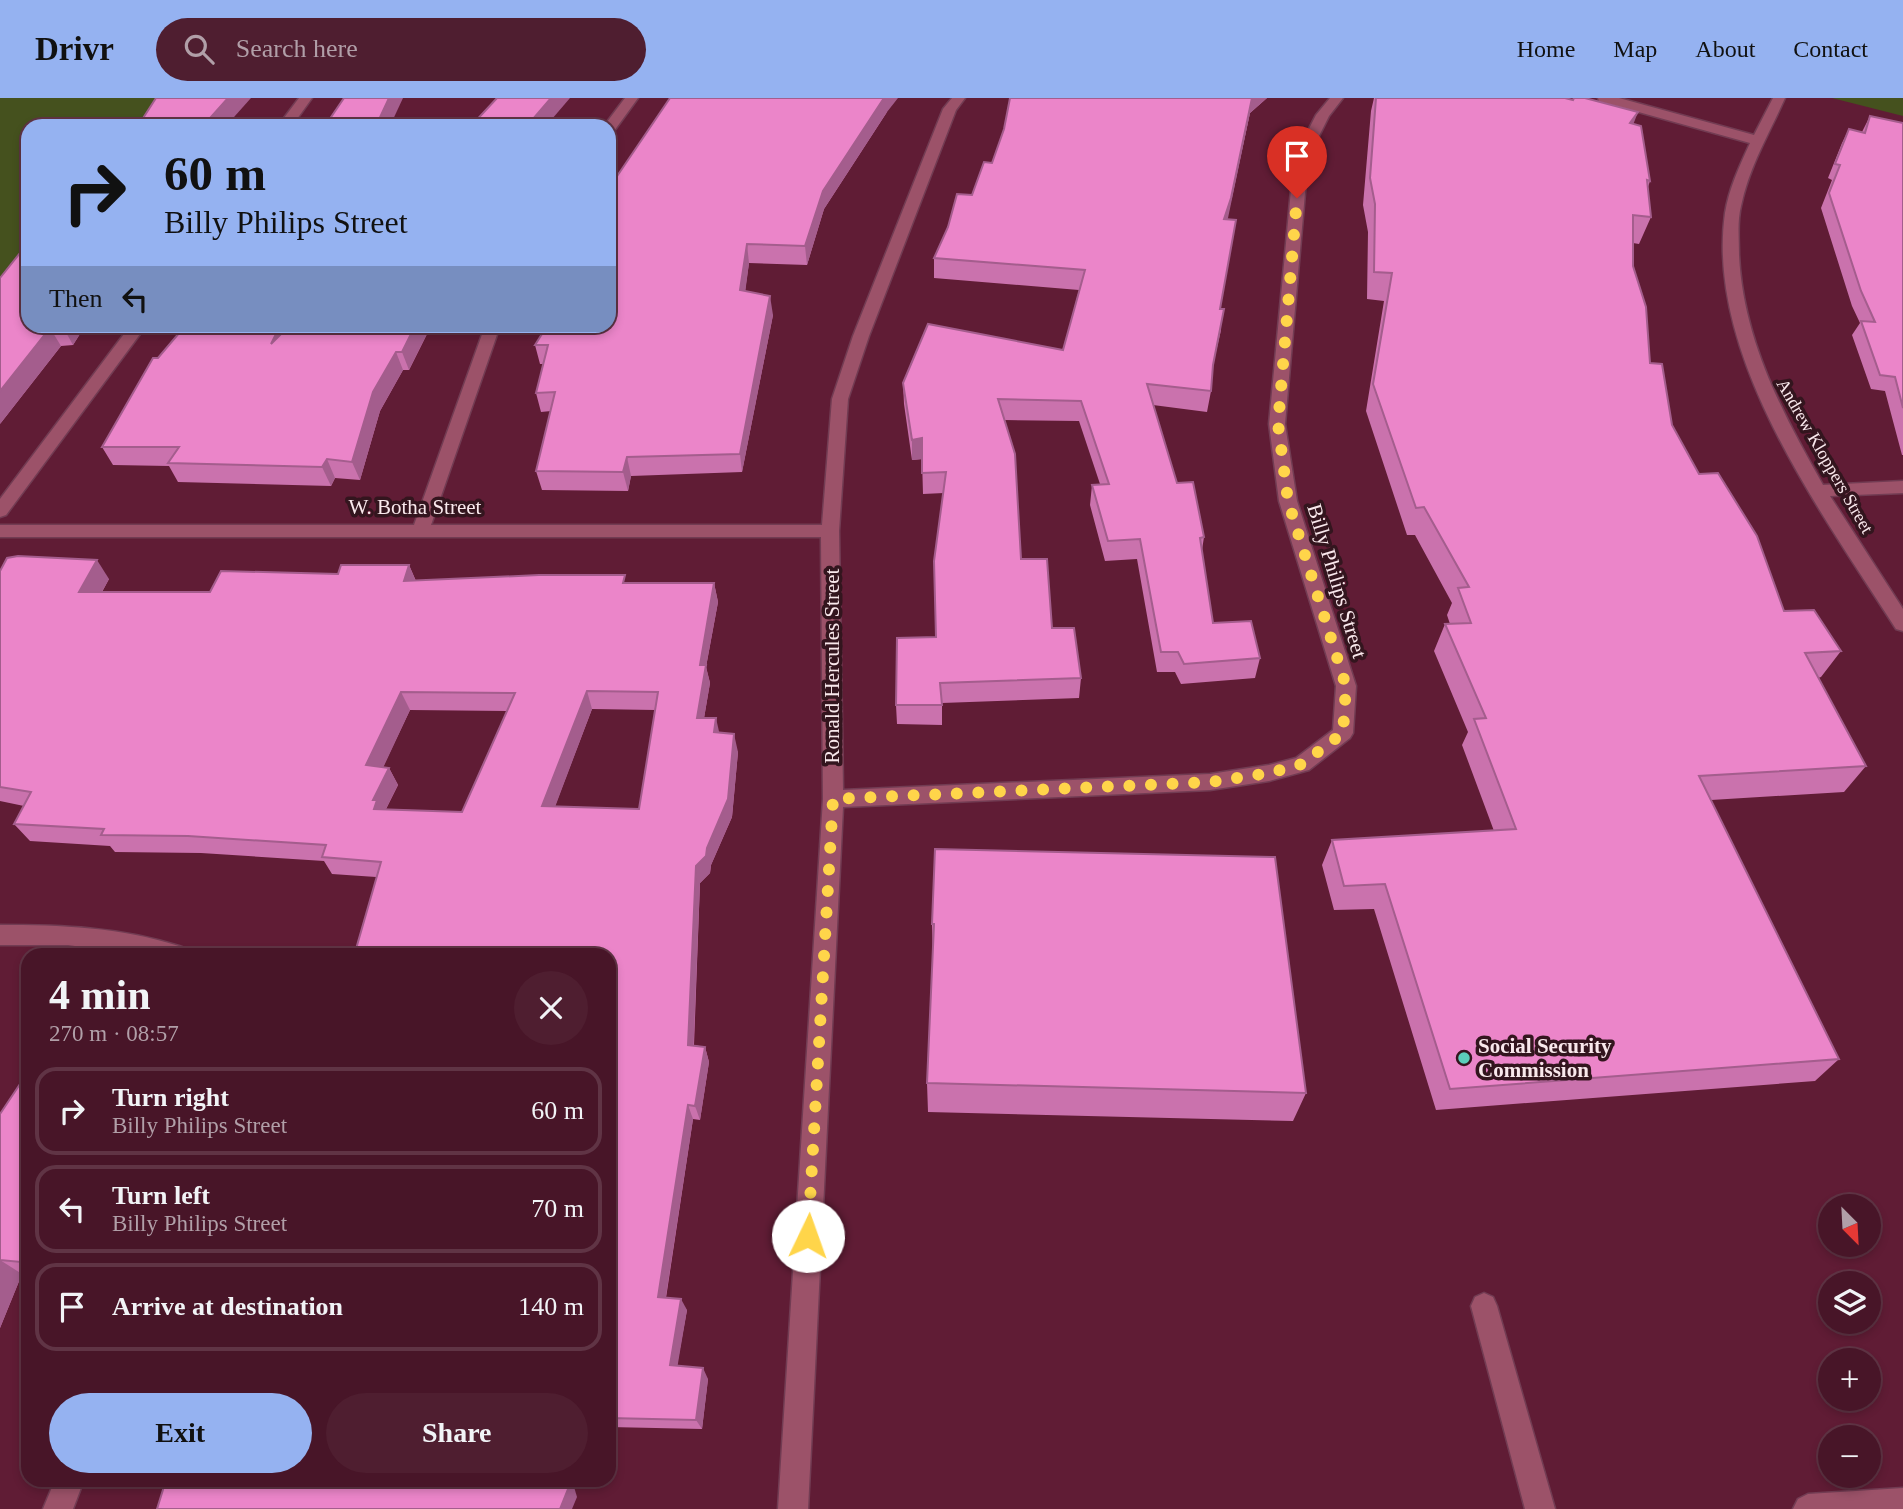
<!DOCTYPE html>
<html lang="en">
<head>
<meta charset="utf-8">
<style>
	body { margin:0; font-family:"Times New Roman",serif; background:#4f1e30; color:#f1f3f6; height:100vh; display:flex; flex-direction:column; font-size:26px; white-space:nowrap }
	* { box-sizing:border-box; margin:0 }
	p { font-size:23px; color:#b19fa8 }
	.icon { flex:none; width:38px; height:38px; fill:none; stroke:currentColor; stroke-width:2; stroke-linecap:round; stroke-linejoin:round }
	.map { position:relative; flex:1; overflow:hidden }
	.panel { position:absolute; left:21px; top:850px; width:595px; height:539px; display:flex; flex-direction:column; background:#481528; border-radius:21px; box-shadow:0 4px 10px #0003,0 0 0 2px #603445 }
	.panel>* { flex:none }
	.banner { position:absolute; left:21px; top:21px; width:595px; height:214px; border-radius:21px; box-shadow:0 4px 10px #0003,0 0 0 2px #603445; background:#95b2f1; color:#111; overflow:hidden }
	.needle { width:46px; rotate:156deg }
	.tools { position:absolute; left:1818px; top:1096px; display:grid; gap:14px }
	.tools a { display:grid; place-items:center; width:63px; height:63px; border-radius:50%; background:#481528; box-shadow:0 4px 10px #0003,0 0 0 2px #603445; font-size:35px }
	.pin { position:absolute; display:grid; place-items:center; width:60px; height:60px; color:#fff; margin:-72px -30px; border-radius:50% 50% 50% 0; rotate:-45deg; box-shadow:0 0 7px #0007 }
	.pin .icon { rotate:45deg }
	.me { position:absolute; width:77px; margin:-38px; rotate:3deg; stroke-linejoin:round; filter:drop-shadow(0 0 5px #0008) }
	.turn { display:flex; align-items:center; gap:24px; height:147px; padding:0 28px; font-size:32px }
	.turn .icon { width:91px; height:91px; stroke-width:2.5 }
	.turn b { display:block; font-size:49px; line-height:60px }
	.then { display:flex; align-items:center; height:66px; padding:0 28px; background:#0003; gap:14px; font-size:26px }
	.round { display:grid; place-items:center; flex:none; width:74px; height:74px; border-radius:37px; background:#4f1e30 }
	.headline { display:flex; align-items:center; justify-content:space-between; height:119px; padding:0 28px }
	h1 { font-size:42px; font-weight:800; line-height:52px }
	.button { display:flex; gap:14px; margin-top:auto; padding:14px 28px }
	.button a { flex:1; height:80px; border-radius:42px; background:#95b2f1; color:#111; font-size:28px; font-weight:800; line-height:80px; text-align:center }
	.button a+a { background:#4f1e30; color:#f1f3f6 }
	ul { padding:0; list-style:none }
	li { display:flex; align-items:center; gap:21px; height:88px; margin:0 14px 10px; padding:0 14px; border:4px solid #603445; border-radius:21px }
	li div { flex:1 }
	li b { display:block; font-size:26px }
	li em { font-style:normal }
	header { display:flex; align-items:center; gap:42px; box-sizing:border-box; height:98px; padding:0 35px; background:#95b2f1; color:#111 }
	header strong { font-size:33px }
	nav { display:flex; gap:38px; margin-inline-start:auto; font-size:24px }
	.search { width:490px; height:63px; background:#4f1e30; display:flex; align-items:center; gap:18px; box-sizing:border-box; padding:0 24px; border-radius:38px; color:#b19fa8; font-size:26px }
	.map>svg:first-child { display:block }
	.green { fill:#45511e }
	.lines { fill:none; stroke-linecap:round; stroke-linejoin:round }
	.minor-casing { stroke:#723c53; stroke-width:3 }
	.minor { fill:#9c5269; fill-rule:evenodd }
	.wall { fill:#ca72ad; fill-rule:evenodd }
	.shaded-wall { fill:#a45d8d }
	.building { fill:#eb85c9; stroke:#a45d8d; stroke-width:2; fill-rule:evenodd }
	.route { stroke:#ffd54a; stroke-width:12; stroke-dasharray:0 21.6 }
	.poi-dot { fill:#5bcebb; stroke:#33151e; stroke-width:2.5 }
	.labels { text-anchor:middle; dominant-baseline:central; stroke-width:7; stroke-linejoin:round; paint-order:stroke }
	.far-street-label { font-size:18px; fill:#f9e8ec; stroke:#33151e }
	.street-label { font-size:21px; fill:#f9e8ec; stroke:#33151e }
	.poi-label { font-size:21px; font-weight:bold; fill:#f9e8ec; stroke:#33151e; text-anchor:start }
</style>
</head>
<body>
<header>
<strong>Drivr</strong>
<div class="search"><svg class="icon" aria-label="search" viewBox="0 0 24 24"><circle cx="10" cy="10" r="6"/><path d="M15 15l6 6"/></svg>Search here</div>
<nav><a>Home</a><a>Map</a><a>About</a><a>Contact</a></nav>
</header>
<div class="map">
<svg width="1903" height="1411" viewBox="0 0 1903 1411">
	<rect width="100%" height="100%" fill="#601c35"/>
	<!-- green -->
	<g class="green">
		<polygon points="0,0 173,0 148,28 28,28 28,163 0,194"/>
		<polygon points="1832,0 1903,0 1903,18"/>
	</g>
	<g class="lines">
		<defs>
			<g id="minor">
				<polygon points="299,0 312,0 292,28 278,28"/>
				<polygon points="625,0 638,0 614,33 609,34 609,28 604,28"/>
				<polygon points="952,0 965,0 956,12 869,238 848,301 839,433 843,692 1210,676 1269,667 1296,660 1333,632 1336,588 1279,403 1269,326 1294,60 1316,17 1330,0 1343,0 1329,18 1308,60 1285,326 1297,403 1356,588 1353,635 1350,640 1309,672 1269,683 1210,692 843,709 808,1411 778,1411 823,701 821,439 0,439 0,427 414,427 485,228 500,228 431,427 822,427 832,301 853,238 943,11"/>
				<path d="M1598 0H1619L1754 37 1773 0H1785C1769 36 1749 69 1741 108 1737 124 1739 140 1739 157 1743 241 1782 315 1823 387L1903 383V395L1830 398 1903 511V533L1896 531C1823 416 1705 259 1725 115 1729 90 1740 67 1750 45L1599 3Z"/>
				<polygon points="130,228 146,228 6,417 0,419 0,401"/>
				<path d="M0 827C61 827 120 829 179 848L187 851 190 858H145L68 847H0Z"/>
				<polygon points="1484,1195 1493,1199 1497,1208 1555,1411 1525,1411 1471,1208 1475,1199"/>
				<polygon points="55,1382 84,1382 73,1411 43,1411"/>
				<polygon points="1903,1390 1903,1411 1793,1411 1798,1401 1808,1396"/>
			</g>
		</defs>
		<!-- minor casing -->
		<use href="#minor" class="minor-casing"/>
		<!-- minor -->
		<use href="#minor" class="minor"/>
	</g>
	<!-- wall -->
	<g class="wall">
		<polygon points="1010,0 1267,0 1250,15 1227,121 1220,211 1221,232 1212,271 1211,293 1207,314 1153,307 1177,385 1204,439 1202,452 1213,525 1260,560 1255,580 1181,586 1175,574 1157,574 1137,461 1105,463 1090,407 1092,387 1100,386 1079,323 1005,322 1021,461 1052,530 1081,580 1079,600 942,605 942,627 897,626 896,607 936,539 944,395 923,396 922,361 912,362 904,306 903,285 1063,252 1079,192 934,180 934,160 992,65 1004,31"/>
		<polygon points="1374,0 1565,0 1633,26 1650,83 1648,89 1651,119 1639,146 1633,145 1633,168 1650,265 1672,327 1699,376 1784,513 1841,553 1821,579 1818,580 1866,668 1844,694 1711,702 1839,961 1815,983 1436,1012 1374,811 1334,812 1322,767 1332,742 1494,733 1462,647 1468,634 1434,553 1445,526 1450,526 1447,517 1452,505 1415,437 1407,437 1366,313 1384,203 1367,201 1368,134 1363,107 1371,13"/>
		<polygon points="887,14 824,111 807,167 749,165 745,193 773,217 742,374 631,378 628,393 542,392 536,373 551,313 541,314 536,295 543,266 540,266 535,247 609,228 609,90"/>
		<polygon points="1870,18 1903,25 1903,357 1902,357 1885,293 1871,291 1852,237 1860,225 1852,208 1821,110 1832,82 1828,80 1842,45 1849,31 1862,34"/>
		<polygon points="28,228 85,228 73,247 61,248 0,326"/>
		<polygon points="431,228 409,272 403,272 380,313 360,382 335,380 331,388 178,384 169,368 113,367 102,349 158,260"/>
		<path d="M409 467 416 483 714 485 718 504 706 569 710 585 704 620 738 654 732 719 711 767 710 775 700 785 694 947 705 949 709 964 700 1022 693 1021 666 1200 687 1212 677 1267 708 1281 702 1331 609 1329V858L376 779 332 776 324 763 201 755 115 754 110 748 30 743 14 726 24 708 0 703V473L109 481 102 494H210ZM592 611 655 612 639 711 555 708ZM410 612 507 613 462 714 386 711 398 687 389 670 383 669Z"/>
		<polygon points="935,751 1306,995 1293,1023 928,1014 927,985 933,859 932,826"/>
		<polygon points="28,974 28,1176 22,1176 0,1230 0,1016"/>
	</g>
	<!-- shaded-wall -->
	<g class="shaded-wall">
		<polygon points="228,0 251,0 226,28 203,28"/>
		<polygon points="389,0 403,0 390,28 376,28"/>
		<polygon points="551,0 570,0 546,28 527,28"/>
		<polygon points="884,0 898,0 887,14 824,111 807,167 805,148 823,93"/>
		<polygon points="1252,0 1267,0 1250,15 1228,120 1221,141 1224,121"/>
		<polygon points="1638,14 1628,40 1630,25"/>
		<polygon points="747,146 749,165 743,211 740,192"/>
		<polygon points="770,198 773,217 742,374 740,356"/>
		<polygon points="64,228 85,228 73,247 63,229"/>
		<polygon points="280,228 297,228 271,246"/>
		<polygon points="415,228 431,228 409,272 402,254"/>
		<polygon points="50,230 61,248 0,326 0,293"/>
		<polygon points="396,254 403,272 380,313 360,382 352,364 373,294"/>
		<polygon points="922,340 923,361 912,362 912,342"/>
		<polygon points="627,359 631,378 628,393 623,374"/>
		<polygon points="327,361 335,380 331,388 322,369"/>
		<polygon points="97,462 109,481 92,512 79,494"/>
		<polygon points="409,467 417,486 404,483"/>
		<polygon points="714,485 718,504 706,569 710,585 701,638 697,620 700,567"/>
		<polygon points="587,593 592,611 549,725 542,708"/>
		<polygon points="401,594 410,612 376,685 366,667"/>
		<polygon points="716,620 720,638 714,634"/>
		<polygon points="734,636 738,654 732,719 711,767 710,775 700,785 693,962 688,947 696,768 707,750"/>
		<polygon points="389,670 398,687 384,715 374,711 373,702"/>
		<polygon points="705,949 709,964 700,1022 695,1008"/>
		<polygon points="688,1007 693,1021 664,1211 658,1199"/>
		<polygon points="28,1149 28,1168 21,1164"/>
		<polygon points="0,1162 22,1176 0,1230"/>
		<polygon points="681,1201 687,1212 676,1277 670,1267"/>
		<polygon points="703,1270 708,1281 702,1331 696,1322"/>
		<polygon points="566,1382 572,1382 577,1399 572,1411 560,1411"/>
	</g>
	<!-- building -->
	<g class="building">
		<polygon points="156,0 228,0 203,28 138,28"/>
		<polygon points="344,0 389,0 376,28 325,28"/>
		<polygon points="497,0 551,0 527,28 471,28"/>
		<polygon points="670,0 884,0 823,93 805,148 747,146 740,192 770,198 740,356 627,359 623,374 536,373 555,294 536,295 548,247 535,247 547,228 609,228 609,112 615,99 609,98 609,90"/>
		<polygon points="1010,0 1252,0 1231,100 1224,121 1236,122 1220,211 1224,211 1213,267 1211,293 1147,286 1177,385 1193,384 1204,439 1200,440 1213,525 1251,523 1260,560 1184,566 1178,554 1161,554 1140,441 1108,443 1092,387 1109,386 1081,303 998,301 1015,356 1021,461 1047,461 1052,530 1074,530 1081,580 940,585 942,607 896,607 897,540 936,539 934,463 946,374 922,375 922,340 912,342 903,285 928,226 1063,252 1085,172 934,160 948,129 957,96 972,97 984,64 992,65 1004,31"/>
		<polygon points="1376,0 1565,0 1573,2 1574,0 1585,0 1638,14 1630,25 1641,28 1650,83 1647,82 1651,119 1633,117 1633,168 1646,209 1650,265 1662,266 1672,327 1699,376 1718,375 1757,438 1784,513 1814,512 1841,553 1805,555 1866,668 1699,678 1839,961 1450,991 1385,786 1344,788 1332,742 1516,731 1474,621 1486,620 1445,526 1471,525 1458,490 1469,489 1424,409 1416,410 1373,286 1392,175 1374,174 1375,106 1370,80"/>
		<polygon points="1870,18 1903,25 1903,310 1895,279 1880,277 1861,223 1875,224 1861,193 1829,95 1840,67 1835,66 1849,31 1865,35"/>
		<polygon points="28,145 28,228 64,228 63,229 50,230 0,293 0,180"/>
		<polygon points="185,228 280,228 271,246 289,228 415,228 402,254 396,254 373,294 352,364 327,361 322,369 168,365 179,349 102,349 153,260 158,260"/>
		<path d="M18 458 97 462 79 494H210L221 473 338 476 341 467H409L404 483 539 477H625L623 485H714L700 567H706L697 620H716L714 634 734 636 728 701 707 750 706 758 696 768 688 947 705 949 695 1008 688 1007 658 1199 681 1201 670 1267 703 1270 696 1322 609 1320V858H354L381 764 322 759 326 747 188 738 101 737 104 731 14 726 31 694 0 689V473L7 460ZM587 593 658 594 639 711 542 708ZM401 594 515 595 462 714 374 711 377 702H373L389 670 366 667Z"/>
		<polygon points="935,751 1275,759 1306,995 927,985 934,826 932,826"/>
		<polygon points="28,974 28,1149 21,1164 0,1162 0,1163 0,1016"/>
		<polygon points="166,1382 566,1382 568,1391 560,1411 157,1411"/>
	</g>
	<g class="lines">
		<!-- route -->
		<polyline class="route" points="808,1138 833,701 1210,684 1269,675 1302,666 1343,635 1346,588 1288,403 1278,326 1297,100"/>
	</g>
	<!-- markers -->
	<circle class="poi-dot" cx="1464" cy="960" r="7"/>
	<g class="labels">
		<!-- far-street labels -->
		<g class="far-street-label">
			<text transform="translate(1825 358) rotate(60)">Andrew Kloppers Street</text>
		</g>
		<!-- street labels -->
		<g class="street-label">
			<text x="415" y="409">W. Botha Street</text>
			<text transform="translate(1337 483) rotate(73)">Billy Philips Street</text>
			<text transform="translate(832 568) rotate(-90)">Ronald Hercules Street</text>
		</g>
		<!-- poi labels -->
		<g class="poi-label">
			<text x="1478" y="948">Social Security<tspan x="1478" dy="24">Commission</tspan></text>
		</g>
	</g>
</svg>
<div class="tools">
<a><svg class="needle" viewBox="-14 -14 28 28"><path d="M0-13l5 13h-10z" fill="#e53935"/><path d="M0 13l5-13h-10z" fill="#b19fa8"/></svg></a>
<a><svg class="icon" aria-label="layers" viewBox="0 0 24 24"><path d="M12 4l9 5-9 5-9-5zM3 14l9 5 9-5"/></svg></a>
<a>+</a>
<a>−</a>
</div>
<div class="pin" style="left:1297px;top:100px;background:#d93025"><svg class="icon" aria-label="arrive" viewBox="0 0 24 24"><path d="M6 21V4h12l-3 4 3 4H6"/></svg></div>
<svg class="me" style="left:808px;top:1138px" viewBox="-20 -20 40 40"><circle r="19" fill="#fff"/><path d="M0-13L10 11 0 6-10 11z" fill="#ffd54a"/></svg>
<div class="banner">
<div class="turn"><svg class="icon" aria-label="right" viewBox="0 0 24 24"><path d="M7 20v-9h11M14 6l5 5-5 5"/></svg><div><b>60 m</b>Billy Philips Street</div></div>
<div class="then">Then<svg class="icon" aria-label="left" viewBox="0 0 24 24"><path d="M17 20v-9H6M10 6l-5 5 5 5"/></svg></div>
</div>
<section class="panel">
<div class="headline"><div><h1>4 min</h1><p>270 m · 08:57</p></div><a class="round"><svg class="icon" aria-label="close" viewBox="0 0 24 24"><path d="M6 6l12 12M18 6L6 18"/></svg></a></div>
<ul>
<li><svg class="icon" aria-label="right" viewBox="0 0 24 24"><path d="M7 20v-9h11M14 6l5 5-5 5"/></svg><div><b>Turn right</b><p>Billy Philips Street</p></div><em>60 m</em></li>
<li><svg class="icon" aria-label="left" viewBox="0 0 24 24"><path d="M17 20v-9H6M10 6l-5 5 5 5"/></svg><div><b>Turn left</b><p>Billy Philips Street</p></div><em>70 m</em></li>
<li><svg class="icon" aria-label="arrive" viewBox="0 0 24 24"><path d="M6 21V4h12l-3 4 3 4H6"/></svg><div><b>Arrive at destination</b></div><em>140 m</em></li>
</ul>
<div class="button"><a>Exit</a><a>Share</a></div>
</section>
</div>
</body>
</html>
